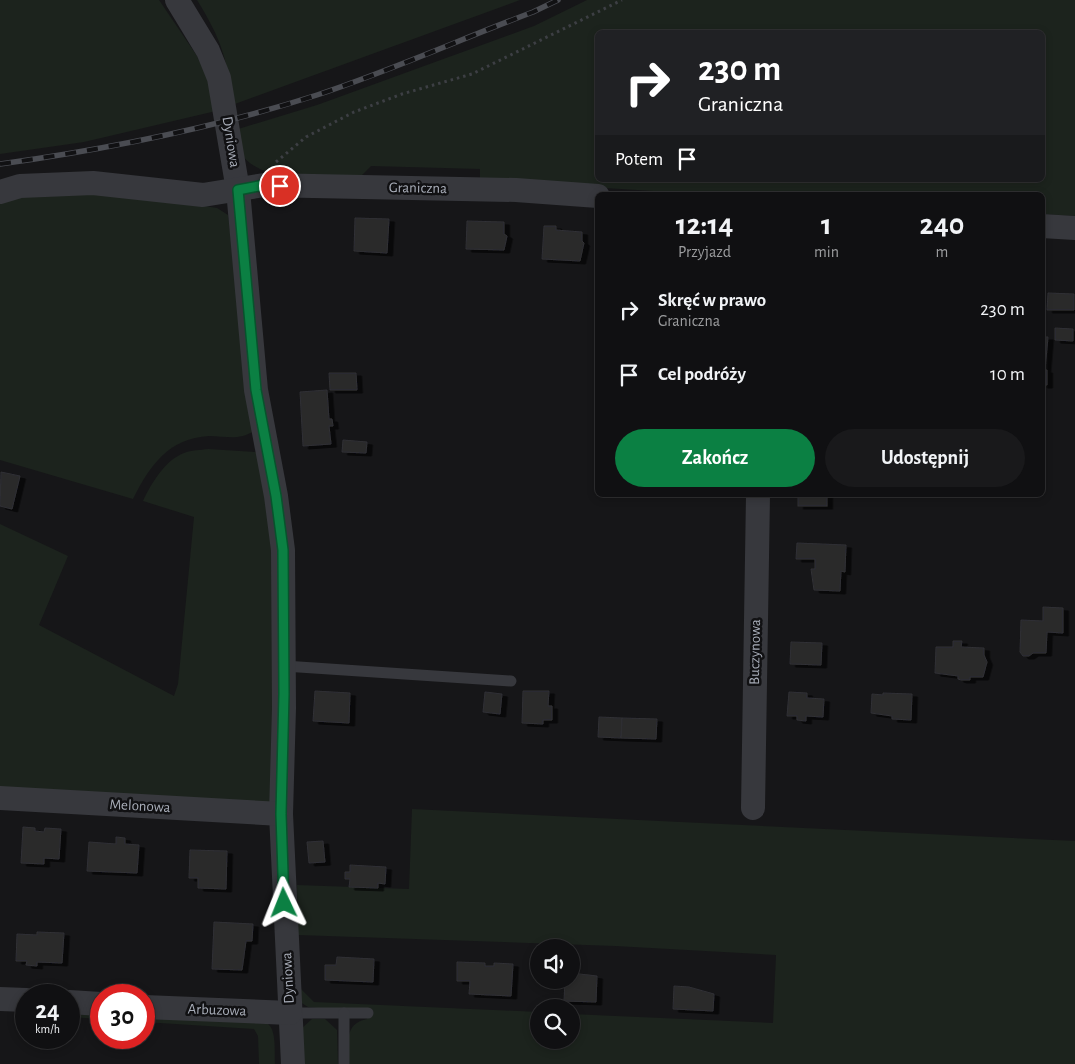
<!DOCTYPE html>
<html lang="pl">
<head>
<meta charset="utf-8">
<style>
	body { margin:0; font-family:"Alegreya Sans",sans-serif; background:#19191b; color:#f1f3f6; height:100vh; display:flex; flex-direction:column; font-size:19px; white-space:nowrap }
	* { box-sizing:border-box; margin:0 }
	p { font-size:16px; color:#9c9d9f }
	.icon { flex:none; width:28px; height:28px; fill:none; stroke:currentColor; stroke-width:2; stroke-linecap:round; stroke-linejoin:round }
	.map { position:relative; flex:1; overflow:hidden }
	.sheet { position:absolute; left:595px; top:192px; width:450px; height:305px; display:flex; flex-direction:column; background:#101012; border-radius:8px; box-shadow:0 2px 8px #0003,0 0 0 1px #303032 }
	.sheet>* { flex:none }
	.banner { position:absolute; left:595px; top:30px; width:450px; height:152px; border-radius:8px; box-shadow:0 2px 8px #0003,0 0 0 1px #303032; background:#202124; color:#fff; overflow:hidden }
	.tools { position:absolute; left:530px; top:939px; display:grid; gap:10px }
	.tools a { display:grid; place-items:center; width:50px; height:50px; border-radius:50%; background:#101012; box-shadow:0 2px 8px #0003,0 0 0 1px #303032; font-size:25px }
	.speed { position:absolute; left:15px; top:984px; display:flex; gap:10px; font-size:25px; font-weight:700; text-align:center }
	.speed>* { display:grid; place-content:center; width:65px; height:65px; border-radius:50%; background:#101012; box-shadow:0 2px 8px #0003,0 0 0 1px #303032; line-height:1 }
	.speed small { font-size:12px; font-weight:400 }
	.speed .limit { border:8px solid #d22; background:#fff; color:#111 }
	.pin { position:absolute; display:grid; place-items:center; width:42px; height:42px; color:#fff; margin:-21px; border:2px solid #fff; border-radius:50%; box-shadow:0 1px 5px #0007 }
	.me { position:absolute; width:55px; margin:-28px; rotate:358deg; stroke-linejoin:round; filter:drop-shadow(0 0 4px #0008) }
	.turn { display:flex; align-items:center; gap:18px; height:105px; padding:0 20px; font-size:22px }
	.turn .icon { width:65px; height:65px; stroke-width:2.5 }
	.turn b { display:block; font-size:35px; line-height:42px }
	.then { display:flex; align-items:center; height:48px; padding:0 20px; background:#0003; gap:10px; font-size:19px }
	.eta { display:flex; justify-content:space-evenly; align-items:center; height:85px; text-align:center }
	.eta b { font-size:30px; font-weight:700; line-height:35px }
	.button { display:flex; gap:10px; margin-top:auto; padding:10px 20px }
	.button a { flex:1; height:58px; border-radius:30px; background:#0b8043; color:#fff; font-size:20px; font-weight:700; line-height:58px; text-align:center }
	.button a+a { background:#19191b; color:#f1f3f6 }
	ul { padding:0; list-style:none }
	li { display:flex; align-items:center; gap:15px; height:65px; padding:0 20px }
	li div { flex:1 }
	li b { display:block; font-size:19px }
	li em { font-style:normal }
	.map>svg:first-child { display:block }
	.green { fill:#1c231d; fill-rule:evenodd }
	.building { fill:#29292c; stroke:#303034; filter:url(#shadow) }
	.lines { fill:none; stroke-linecap:round; stroke-linejoin:round }
	.path { stroke:#3d3f44; stroke-width:3; stroke-dasharray:2.5 4; stroke-linecap:butt }
	.service { stroke:#37383d; stroke-width:11 }
	.minor { stroke:#37383d; stroke-width:24 }
	.rail-casing { stroke:#4a4c52; stroke-width:5.5 }
	.rail { stroke:#111113; stroke-width:4; stroke-dasharray:11; stroke-linecap:butt }
	.route-casing { stroke:#07532c; stroke-width:12 }
	.route { stroke:#0b8043; stroke-width:9 }
	.labels { text-anchor:middle; dominant-baseline:central; stroke-width:5; stroke-linejoin:round; paint-order:stroke }
	.street-label { font-size:15px; fill:#a8adb8; stroke:#111113 }
</style>
</head>
<body>
<div class="map">
<svg width="1075" height="1064" viewBox="0 0 1075 1064">
	<defs>
		<filter id="shadow"><feDropShadow dx="5.5" dy="3" stdDeviation="0" flood-color="#0009"/></filter>
	</defs>
	<rect width="100%" height="100%" fill="#161618"/>
	<!-- green -->
	<g class="green">
		<polygon points="0,0 159,0 197,56 210,83 216,111 84,142 0,154"/>
		<path d="M197 0H520L232 105C228 59 221 39 197 0Z"/>
		<path d="M587 0H1075V216L1043 214 1042 195H715L480 180V169L371 166 360 177C321 177 261 187 237 149 234 144 235 135 235 130L317 105 534 26ZM598 32H1042V180H598Z"/>
		<path d="M93 188 217 208 228 215 254 431C238 441 226 436 209 436 169 438 150 465 133 499L0 460V197Z"/>
		<path d="M208 449 255 452 260 456 274 545 273 805 0 790V524L68 556 39 625 174 696 178 684 194 517 143 501C151 484 165 460 184 453 191 450 201 450 208 449Z"/>
		<path d="M412 809 1075 841V1064H349C349 1044 343 1024 367 1019L368 1013 308 1007 300 1002V988L314 1002 539 1012V1040H571V1014L773 1023 776 955 615 946 298 935 297 885 409 889Z"/>
		<polygon points="69,1008 101,1010 101,1019 69,1017"/>
		<path d="M144 1013 268 1024C277 1031 274 1053 275 1064H259L258 1036 254 1029 144 1022Z"/>
		<polygon points="312,1019 325,1019 337,1030 338,1064 301,1064 301,1029"/>
	</g>
	<!-- building -->
	<g class="building">
		<polygon points="355,218 389,219 387,253 354,251"/>
		<polygon points="467,221 504,222 504,234 507,236 504,250 466,249"/>
		<polygon points="544,226 556,226 556,230 582,232 582,241 584,243 580,261 542,259"/>
		<polygon points="1048,293 1074,294 1074,310 1047,310"/>
		<polygon points="1055,328 1073,329 1073,341 1055,340"/>
		<polygon points="1042,337 1048,337 1045,370 1047,370 1047,385 1042,385"/>
		<polygon points="329,373 356,373 357,390 330,390"/>
		<polygon points="327,390 329,419 332,419 333,426 329,426 331,444 303,446 300,392"/>
		<polygon points="343,440 367,442 366,453 342,452"/>
		<polygon points="1,472 20,476 12,509 0,506"/>
		<rect x="798" y="495" width="29" height="11"/>
		<polygon points="797,543 846,545 845,572 841,571 840,591 814,590 811,569 815,569 815,559 796,559"/>
		<polygon points="1043,607 1063,608 1063,633 1047,632 1046,653 1033,653 1029,656 1023,656 1020,652 1021,620 1043,621"/>
		<polygon points="953,641 962,641 961,647 984,648 984,655 987,662 983,677 970,677 970,680 961,680 958,679 958,676 935,673 936,647 953,647"/>
		<polygon points="791,642 822,643 821,665 790,664"/>
		<polygon points="315,691 350,693 349,723 313,721"/>
		<polygon points="523,691 549,691 548,706 552,706 552,720 543,720 543,724 522,723"/>
		<polygon points="485,692 502,694 500,714 483,712"/>
		<polygon points="789,692 807,693 807,698 824,699 823,717 806,716 806,721 797,720 797,716 787,716"/>
		<polygon points="883,693 912,694 911,720 892,719 892,716 871,713 872,694 883,695"/>
		<polygon points="599,717 622,718 621,738 598,737"/>
		<polygon points="622,718 657,719 656,739 621,738"/>
		<polygon points="23,827 35,828 35,831 44,832 45,828 61,829 59,859 44,858 44,864 21,863"/>
		<polygon points="116,837 125,838 125,844 139,845 137,873 87,871 89,842 116,844"/>
		<polygon points="323,841 325,862 309,863 307,842"/>
		<polygon points="190,850 227,851 226,889 198,888 198,878 189,878"/>
		<polygon points="350,865 386,867 385,884 378,883 378,888 349,887 350,879 345,879 345,872 350,872"/>
		<polygon points="214,922 253,924 252,941 246,941 242,970 212,969"/>
		<polygon points="37,932 64,933 62,963 37,962 37,966 26,965 27,961 16,961 17,934 37,935"/>
		<polygon points="337,957 374,959 373,982 325,980 325,965 336,965"/>
		<polygon points="457,962 485,963 485,966 494,966 494,963 513,964 511,996 469,994 470,981 457,981"/>
		<polygon points="571,973 597,976 596,1002 564,1001 565,980 571,980"/>
		<polygon points="674,986 689,987 714,994 713,1011 673,1009"/>
	</g>
	<g class="lines">
		<!-- path -->
		<polyline class="path" points="276,162 306,137 354,112 402,94 472,74 622,0"/>
		<!-- service -->
		<g class="service">
			<polyline points="284,666 511,681"/>
			<polyline points="290,1013 368,1013"/>
			<polyline points="344,1064 344,1013"/>
		</g>
		<!-- minor -->
		<g class="minor">
			<polyline points="177,0 208,51 219,78 238,190 256,390 276,496 283,550 284,708 281,814 293,1064"/>
			<polyline points="0,192 20,186 93,183 203,195 264,185 516,190 598,196"/>
			<polyline points="1042,226 1075,228"/>
			<polyline points="0,798 281,814"/>
			<polyline points="753,808 758,495"/>
			<polyline points="0,999 26,1000"/>
			<polyline points="69,1002 101,1004"/>
			<polyline points="144,1007 290,1013"/>
		</g>
		<defs>
			<path id="rail" d="M0 164C108 149 214 128 317 95 390 71 461 39 533 12L558 0"/>
		</defs>
		<!-- rail casing -->
		<use href="#rail" class="rail-casing"/>
		<!-- rail -->
		<use href="#rail" class="rail"/>
	</g>
	<g class="lines">
		<defs>
			<polyline id="route" points="280,186 264,185 238,190 256,390 276,496 283,550 284,694 281,814 284,903"/>
		</defs>
		<!-- route casing -->
		<use href="#route" class="route-casing"/>
		<!-- route -->
		<use href="#route" class="route"/>
	</g>
	<g class="labels">
		<!-- street labels -->
		<g class="street-label">
			<text transform="translate(231 142) rotate(81)">Dyniowa</text>
			<text transform="translate(418 188) rotate(1)">Graniczna</text>
			<text transform="translate(755 652) rotate(-89)">Buczynowa</text>
			<text transform="translate(140 806) rotate(3)">Melonowa</text>
			<text transform="translate(288 978) rotate(-93)">Dyniowa</text>
			<text transform="translate(217 1010) rotate(2)">Arbuzowa</text>
		</g>
	</g>
</svg>
<div class="tools">
<a><svg class="icon" aria-label="sound" viewBox="0 0 24 24"><path d="M4 9h4l5-4v14l-5-4H4zM17 9q2 3 0 6"/></svg></a>
<a><svg class="icon" aria-label="search" viewBox="0 0 24 24"><circle cx="10" cy="10" r="6"/><path d="M15 15l6 6"/></svg></a>
</div>
<div class="speed"><div>24<small>km/h</small></div><div class="limit">30</div></div>
<div class="pin" style="left:280px;top:186px;background:#d93025"><svg class="icon" aria-label="arrive" viewBox="0 0 24 24"><path d="M6 21V4h12l-3 4 3 4H6"/></svg></div>
<svg class="me" style="left:284px;top:903px" viewBox="-20 -20 40 40"><path d="M0-17L14 15 0 8-14 15z" fill="#0b8043" stroke="#fff" stroke-width="4"/></svg>
<div class="banner">
<div class="turn"><svg class="icon" aria-label="right" viewBox="0 0 24 24"><path d="M7 20v-9h11M14 6l5 5-5 5"/></svg><div><b>230 m</b>Graniczna</div></div>
<div class="then">Potem<svg class="icon" aria-label="arrive" viewBox="0 0 24 24"><path d="M6 21V4h12l-3 4 3 4H6"/></svg></div>
</div>
<section class="sheet">
<div class="eta">
<div><b>12:14</b><p>Przyjazd</p></div>
<div><b>1</b><p>min</p></div>
<div><b>240</b><p>m</p></div>
</div>
<ul>
<li><svg class="icon" aria-label="right" viewBox="0 0 24 24"><path d="M7 20v-9h11M14 6l5 5-5 5"/></svg><div><b>Skręć w prawo</b><p>Graniczna</p></div><em>230 m</em></li>
<li><svg class="icon" aria-label="arrive" viewBox="0 0 24 24"><path d="M6 21V4h12l-3 4 3 4H6"/></svg><div><b>Cel podróży</b></div><em>10 m</em></li>
</ul>
<div class="button"><a>Zakończ</a><a>Udostępnij</a></div>
</section>
</div>
</body>
</html>
